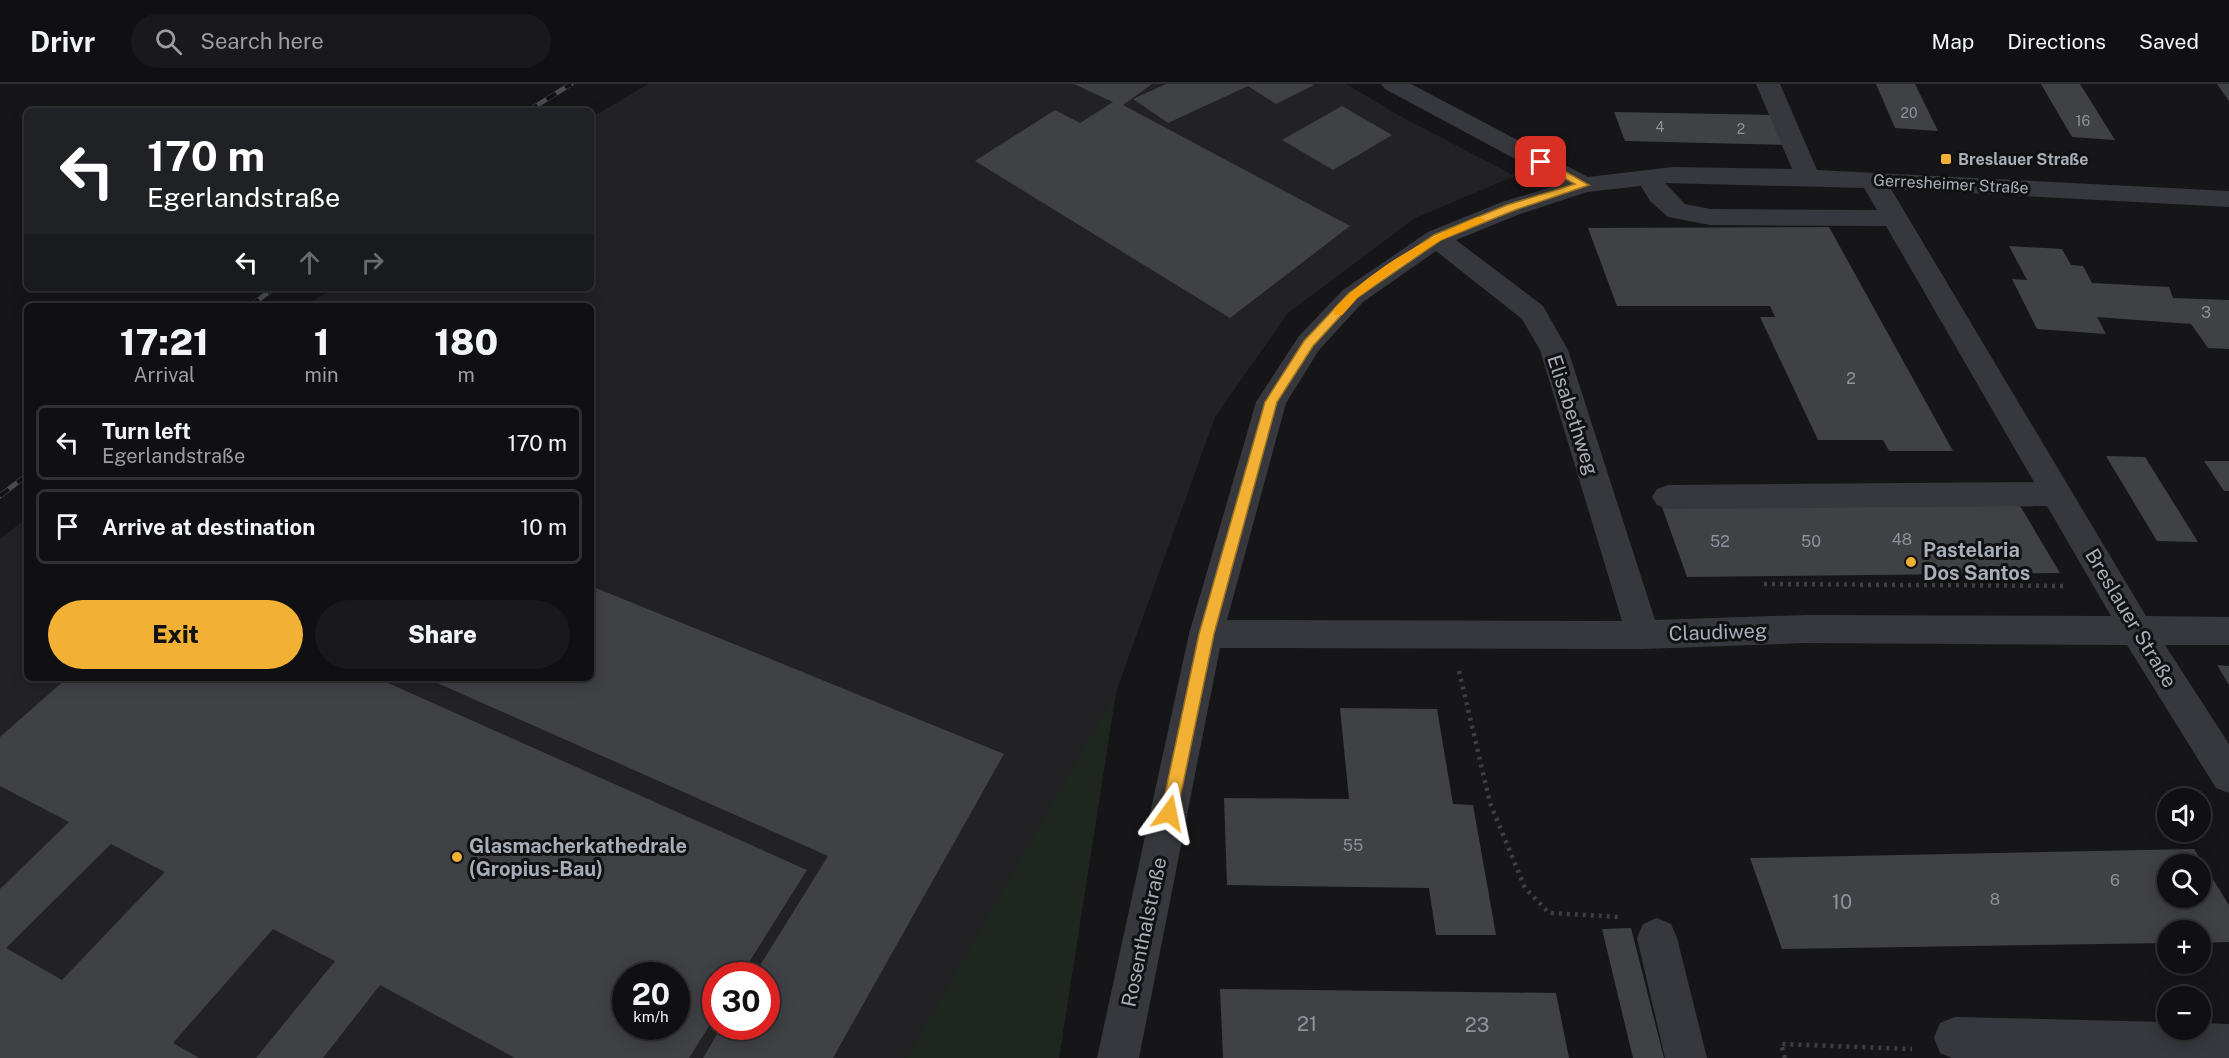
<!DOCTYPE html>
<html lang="en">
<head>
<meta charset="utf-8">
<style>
	body { margin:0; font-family:"Public Sans",sans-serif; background:#19191b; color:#f1f3f6; height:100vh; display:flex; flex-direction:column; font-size:22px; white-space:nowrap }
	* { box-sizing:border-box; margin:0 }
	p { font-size:20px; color:#9c9d9f }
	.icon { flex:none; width:33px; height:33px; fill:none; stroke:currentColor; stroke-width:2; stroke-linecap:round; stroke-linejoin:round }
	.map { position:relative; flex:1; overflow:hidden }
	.details { position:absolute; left:24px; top:219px; width:570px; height:378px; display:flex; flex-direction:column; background:#101012; border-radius:9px; box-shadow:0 3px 15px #0003,0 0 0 2px #303032 }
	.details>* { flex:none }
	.hud { position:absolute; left:24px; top:24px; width:570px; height:183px; border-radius:9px; box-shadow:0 3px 15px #0003,0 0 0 2px #303032; background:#202124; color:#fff; overflow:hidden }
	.fabs { position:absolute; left:2157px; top:704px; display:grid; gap:12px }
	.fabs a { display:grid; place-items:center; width:54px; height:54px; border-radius:50%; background:#101012; box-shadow:0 3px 15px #0003,0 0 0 2px #303032; font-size:30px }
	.speed { position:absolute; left:612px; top:878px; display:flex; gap:12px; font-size:30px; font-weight:700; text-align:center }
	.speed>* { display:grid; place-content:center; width:78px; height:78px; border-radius:50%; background:#101012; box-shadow:0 3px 15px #0003,0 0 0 2px #303032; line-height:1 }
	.speed small { font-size:15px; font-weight:400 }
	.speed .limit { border:9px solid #d22; background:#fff; color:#111 }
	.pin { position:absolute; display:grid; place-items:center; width:51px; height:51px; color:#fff; margin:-26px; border-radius:12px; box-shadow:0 3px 9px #0006 }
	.me { position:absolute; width:66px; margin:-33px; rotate:12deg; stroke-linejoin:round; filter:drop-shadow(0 0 4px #0008) }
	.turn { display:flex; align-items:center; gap:21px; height:126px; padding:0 24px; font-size:27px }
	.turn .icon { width:78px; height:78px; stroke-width:2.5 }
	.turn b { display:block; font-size:42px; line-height:51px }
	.lanes { display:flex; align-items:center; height:57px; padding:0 24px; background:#0003; justify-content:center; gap:30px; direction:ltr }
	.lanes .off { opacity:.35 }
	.eta { display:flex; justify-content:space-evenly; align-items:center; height:102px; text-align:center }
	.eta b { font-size:36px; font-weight:800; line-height:42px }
	.primary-button { display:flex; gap:12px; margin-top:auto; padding:12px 24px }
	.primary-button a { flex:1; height:69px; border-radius:36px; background:#f2b134; color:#111; font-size:24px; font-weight:800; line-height:69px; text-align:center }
	.primary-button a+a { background:#19191b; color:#f1f3f6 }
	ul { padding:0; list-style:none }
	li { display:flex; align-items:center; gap:18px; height:75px; margin:0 12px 9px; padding:0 12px; border:3px solid #303032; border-radius:9px }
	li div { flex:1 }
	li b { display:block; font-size:22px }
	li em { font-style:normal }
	header { display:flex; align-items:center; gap:36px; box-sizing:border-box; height:84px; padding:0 30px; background:#101012; border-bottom:2px solid #303032 }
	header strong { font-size:28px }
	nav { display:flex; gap:33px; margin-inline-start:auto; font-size:21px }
	.search { width:420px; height:54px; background:#19191b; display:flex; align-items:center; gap:15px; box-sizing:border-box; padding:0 21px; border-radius:33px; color:#9c9d9f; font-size:22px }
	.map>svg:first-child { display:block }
	.built { fill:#222225; fill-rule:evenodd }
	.green { fill:#1e261f }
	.building { fill:#404145; fill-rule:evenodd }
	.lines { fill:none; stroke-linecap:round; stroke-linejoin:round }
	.path { stroke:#3d3f44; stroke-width:4.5; stroke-dasharray:3 5; stroke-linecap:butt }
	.minor { fill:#37383d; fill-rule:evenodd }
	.rail-casing { stroke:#4a4c52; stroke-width:5 }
	.rail { stroke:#111113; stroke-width:4; stroke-dasharray:11; stroke-linecap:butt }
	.route { fill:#f2b134; stroke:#9d7322; stroke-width:1.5 }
	.slow { fill:#f59e0b }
	.poi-dot { fill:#f2b134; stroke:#111113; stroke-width:2 }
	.labels { text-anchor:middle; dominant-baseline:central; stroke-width:6; stroke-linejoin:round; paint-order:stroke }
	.far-number-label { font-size:14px; fill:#8e929b }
	.far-poi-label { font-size:16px; font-weight:bold; fill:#a8adb8; stroke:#111113; text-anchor:start }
	.far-street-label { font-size:16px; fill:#a8adb8; stroke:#111113 }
	.number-label { font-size:16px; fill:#8e929b }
	.street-label { font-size:20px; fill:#a8adb8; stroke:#111113 }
	.poi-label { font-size:20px; font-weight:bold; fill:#a8adb8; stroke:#111113; text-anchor:start }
	.near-number-label { font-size:20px; fill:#8e929b }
</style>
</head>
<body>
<header>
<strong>Drivr</strong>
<div class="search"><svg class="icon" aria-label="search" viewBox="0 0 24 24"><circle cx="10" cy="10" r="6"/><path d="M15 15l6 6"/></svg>Search here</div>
<nav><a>Map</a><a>Directions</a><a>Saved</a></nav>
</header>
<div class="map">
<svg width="2229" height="974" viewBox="0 0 2229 974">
	<rect width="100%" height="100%" fill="#161618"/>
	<!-- built -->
	<path class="built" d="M648 0H1346L1400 32 1515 92 1415 134 1288 229 1215 333 1116 608 1059 974H0V455L27 434V594H591V222H306L333 204H591V34ZM626 891H676V942H626ZM716 891H766V942H716Z"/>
	<!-- green -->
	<polygon class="green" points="1116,608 1059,974 907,974"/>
	<!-- building -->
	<g class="building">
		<polygon points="1074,0 1152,0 1123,21 1350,142 1230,234 975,77 1055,26 1080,39 1113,18"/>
		<polygon points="1166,0 1312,0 1314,1 1276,20 1248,2 1168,39 1133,15"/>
		<polygon points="1876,0 1915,0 1938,47 1895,44"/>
		<polygon points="2041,0 2080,0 2115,56 2072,53"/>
		<polygon points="2217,0 2229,0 2229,17"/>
		<polygon points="1342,22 1392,51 1333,86 1282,56"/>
		<polygon points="1614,28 1775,31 1789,61 1625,57"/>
		<polygon points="1829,143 1953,367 1889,367 1883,356 1818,356 1760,233 1775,233 1770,222 1617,222 1588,144"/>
		<polygon points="2009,162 2062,165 2071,181 2083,182 2092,199 2169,203 2173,214 2229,216 2229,265 2208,264 2191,240 2097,233 2106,250 2037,245 2012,195 2027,196"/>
		<polygon points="2106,372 2145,373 2198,458 2157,457"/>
		<polygon points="2204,377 2229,377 2229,407 2224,407"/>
		<polygon points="2019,420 2060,489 1687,493 1662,423"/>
		<polygon points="591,502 1004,670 833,974 703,974 722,942 766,942 766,891 754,891 828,772 426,594 591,594"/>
		<polygon points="2217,581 2229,582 2229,601"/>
		<path d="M67 594H377L807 786 741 891H716V931L689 974H515L380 901 323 974H256L335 877 273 845 173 959 199 974H0V805L69 738 0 702V653ZM111 760 165 788 62 896 6 864ZM626 891H676V942H626Z"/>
		<polygon points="1340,624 1437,625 1453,720 1473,721 1496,851 1436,851 1429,804 1227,801 1224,714 1349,715"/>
		<path d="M2194 765 2229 821V858L2200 859V846H2168V859L1782 865 1750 774ZM2168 780H2200V813H2168Z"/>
		<polygon points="1631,844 1664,974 1633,974 1602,845"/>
		<polygon points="1220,905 1556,909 1569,974 1223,974"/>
	</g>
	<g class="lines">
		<!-- path -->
		<g class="path">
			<polyline points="1764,500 2065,502"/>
			<polyline points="1459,587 1490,719 1525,804 1549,829 1621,833"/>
			<polyline points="1785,974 1781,960 1912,965"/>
		</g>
		<!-- minor -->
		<g class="minor">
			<path d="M1381 0H1411L1588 93 1673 83 1792 85 1756 0H1780L1817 86 2229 107V123L1891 105 2146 532 2229 533V561H2165L2229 660V709L2216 704 2127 561 1805 559 1643 565 1220 564 1139 974H1097L1189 550 1256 318 1299 252 1343 206 1428 148 1502 118 1562 100 1385 5ZM1665 99 1864 104 1877 126 1710 125 1685 120ZM1641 102 1650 117 1668 133 1710 141 1886 142 2034 398 1668 401 1657 405 1652 413 1657 421 1668 425 2047 422 2111 532 1805 531 1655 536 1568 266 1543 222 1456 156 1520 130 1587 108ZM1436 167 1522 235 1540 266 1622 537 1227 536 1286 319 1319 266 1363 218Z"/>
			<polygon points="1657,834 1671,840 1677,854 1707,974 1665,974 1637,854 1643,840"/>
			<polygon points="1955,933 2168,938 2168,945 2200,945 2200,939 2229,940 2229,974 1952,974 1940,969 1934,954 1940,939"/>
		</g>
		<defs>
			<g id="rail">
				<polyline points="528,27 571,0"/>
				<polyline points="250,222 274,204"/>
				<polyline points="0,412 27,391"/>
			</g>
		</defs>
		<!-- rail casing -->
		<use href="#rail" class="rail-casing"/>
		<!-- rail -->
		<use href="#rail" class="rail"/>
	</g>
	<!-- route -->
	<polygon class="route" points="1538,76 1545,76 1589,101 1515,126 1441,156 1357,214 1313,262 1277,318 1214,550 1177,729 1175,734 1164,734 1161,729 1199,550 1265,318 1304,257 1349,209 1434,151 1507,121 1575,100 1538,80"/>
	<!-- slow -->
	<path class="slow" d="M1478 133 1487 136 1441 156 1400 182 1357 214 1342 231H1334V225C1374 183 1425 155 1478 133Z"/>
	<!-- markers -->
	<g class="poi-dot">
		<rect x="1940" y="69" width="12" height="12" rx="3"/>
		<circle cx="1911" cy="478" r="6"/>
		<circle cx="457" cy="773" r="6"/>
	</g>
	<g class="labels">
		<!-- far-number labels -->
		<g class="far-number-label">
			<text x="1909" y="29">20</text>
			<text x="2083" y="37">16</text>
			<text x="1660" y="43">4</text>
			<text x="1741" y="45">2</text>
		</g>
		<!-- far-poi labels -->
		<g class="far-poi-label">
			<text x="1958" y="75">Breslauer Straße</text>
		</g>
		<!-- far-street labels -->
		<g class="far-street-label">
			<text transform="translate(1951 100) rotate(3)">Gerresheimer Straße</text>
		</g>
		<!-- number labels -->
		<g class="number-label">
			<text x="2206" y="228">3</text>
			<text x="1851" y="294">2</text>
			<text x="1902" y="455">48</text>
			<text x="1720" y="457">52</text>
			<text x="1811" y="457">50</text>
			<text x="1353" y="761">55</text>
			<text x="2115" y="796">6</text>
			<text x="1995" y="815">8</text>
		</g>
		<!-- street labels -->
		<g class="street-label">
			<text transform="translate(1573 331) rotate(72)">Elisabethweg</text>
			<text transform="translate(2131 534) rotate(59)">Breslauer Straße</text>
			<text transform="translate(1718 548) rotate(-2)">Claudiweg</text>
			<text transform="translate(1144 848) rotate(-78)">Rosenthalstraße</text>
		</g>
		<!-- poi labels -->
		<g class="poi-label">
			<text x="1923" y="466">Pastelaria<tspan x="1923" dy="23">Dos Santos</tspan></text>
			<text x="469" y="762">Glasmacherkathedrale<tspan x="469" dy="23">(Gropius-Bau)</tspan></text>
		</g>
		<!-- near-number labels -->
		<g class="near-number-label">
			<text x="1842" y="818">10</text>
			<text x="1307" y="940">21</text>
			<text x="1477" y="941">23</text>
		</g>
	</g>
</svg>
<div class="fabs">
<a><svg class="icon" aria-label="sound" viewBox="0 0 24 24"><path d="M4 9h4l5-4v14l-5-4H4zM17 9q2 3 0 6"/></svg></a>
<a><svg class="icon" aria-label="search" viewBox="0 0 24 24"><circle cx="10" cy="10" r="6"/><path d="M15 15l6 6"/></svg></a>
<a>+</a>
<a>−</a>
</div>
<div class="speed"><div>20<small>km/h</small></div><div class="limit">30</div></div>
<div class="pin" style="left:1541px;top:78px;background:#d93025"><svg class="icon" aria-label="arrive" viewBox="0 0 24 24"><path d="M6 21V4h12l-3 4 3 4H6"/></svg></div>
<svg class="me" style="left:1169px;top:729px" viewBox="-20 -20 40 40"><path d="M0-17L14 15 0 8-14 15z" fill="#f2b134" stroke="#fff" stroke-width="4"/></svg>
<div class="hud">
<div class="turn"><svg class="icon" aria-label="left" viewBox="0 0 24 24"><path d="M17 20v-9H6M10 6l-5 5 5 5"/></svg><div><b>170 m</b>Egerlandstraße</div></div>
<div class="lanes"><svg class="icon" aria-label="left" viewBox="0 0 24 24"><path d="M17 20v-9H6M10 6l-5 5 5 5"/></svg><svg class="icon off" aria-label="ahead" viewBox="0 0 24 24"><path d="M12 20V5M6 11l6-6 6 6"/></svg><svg class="icon off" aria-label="right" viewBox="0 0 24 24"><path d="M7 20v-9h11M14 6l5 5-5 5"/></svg></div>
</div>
<section class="details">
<div class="eta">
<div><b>17:21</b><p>Arrival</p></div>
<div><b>1</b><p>min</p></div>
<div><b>180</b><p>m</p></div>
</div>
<ul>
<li><svg class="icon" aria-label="left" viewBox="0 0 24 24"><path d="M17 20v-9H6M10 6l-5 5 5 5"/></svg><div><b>Turn left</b><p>Egerlandstraße</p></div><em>170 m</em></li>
<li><svg class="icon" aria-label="arrive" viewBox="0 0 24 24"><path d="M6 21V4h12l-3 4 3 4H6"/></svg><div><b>Arrive at destination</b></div><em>10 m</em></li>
</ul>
<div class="primary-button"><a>Exit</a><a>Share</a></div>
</section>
</div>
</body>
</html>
